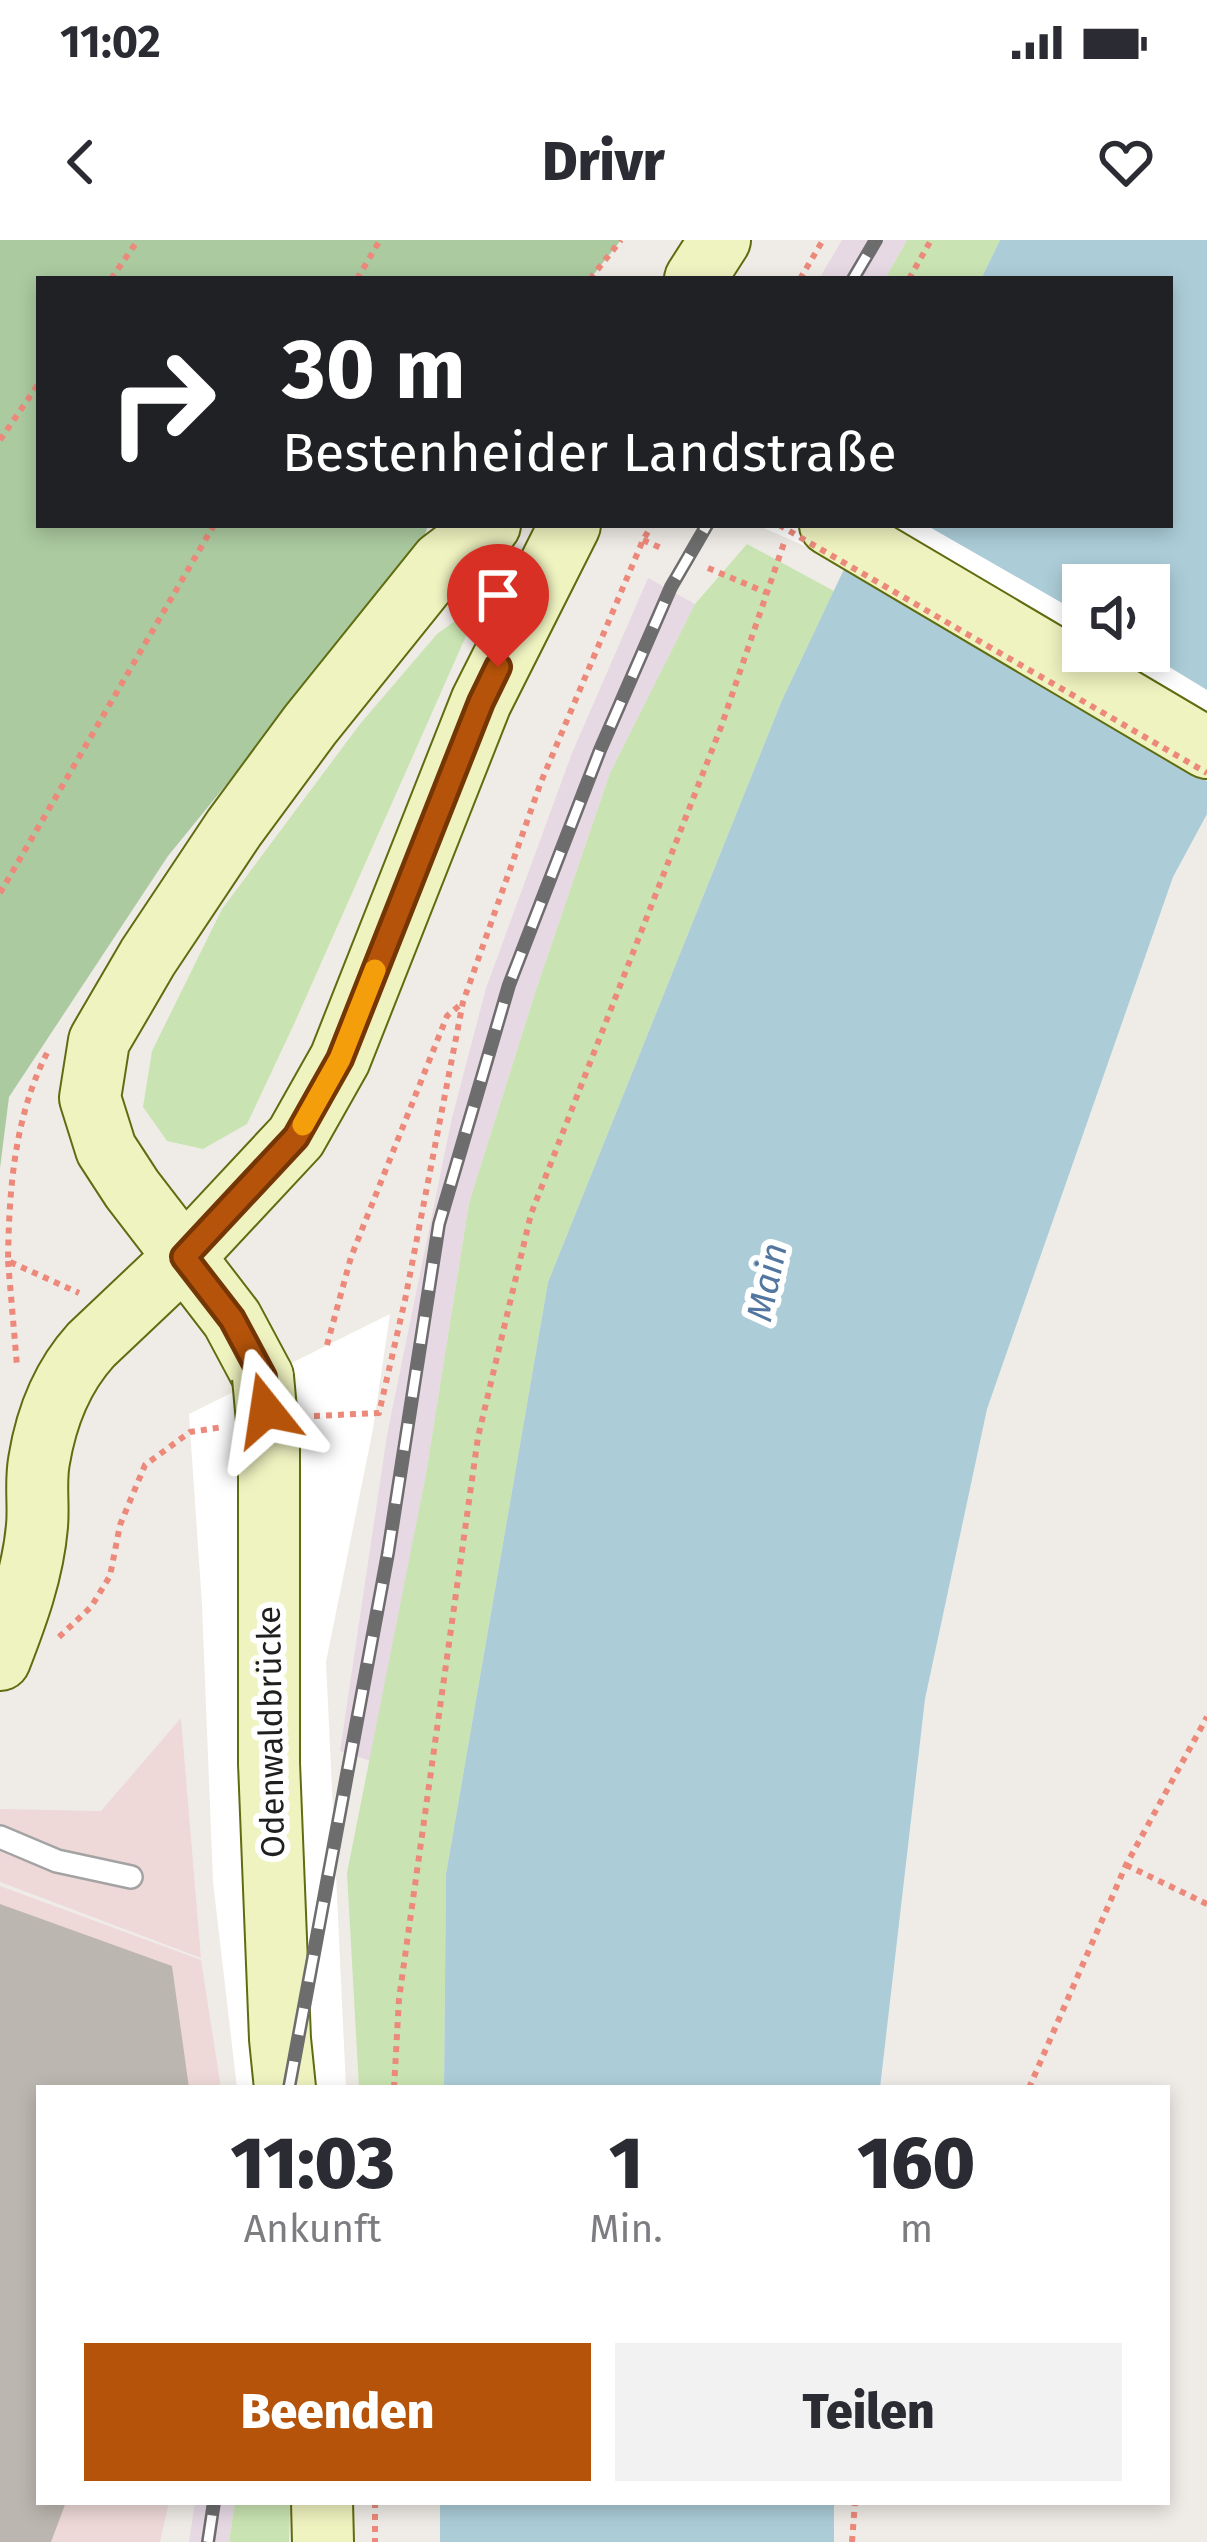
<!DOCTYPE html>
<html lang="de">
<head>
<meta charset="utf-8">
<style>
	body { margin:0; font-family:"Fira Sans",sans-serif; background:#f2f2f3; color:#2b2b33; height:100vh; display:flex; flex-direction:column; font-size:45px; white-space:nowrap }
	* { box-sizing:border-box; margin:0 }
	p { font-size:39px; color:#7c7c81 }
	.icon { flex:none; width:66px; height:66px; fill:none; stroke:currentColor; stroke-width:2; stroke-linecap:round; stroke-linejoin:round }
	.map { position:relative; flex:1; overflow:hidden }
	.drawer { position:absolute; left:36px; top:1845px; width:1134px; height:420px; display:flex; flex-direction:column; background:#fff; border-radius:0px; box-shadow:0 6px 18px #0003 }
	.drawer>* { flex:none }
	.hud { position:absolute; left:36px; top:36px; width:1137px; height:252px; border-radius:0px; box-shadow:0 6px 18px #0003; background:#202124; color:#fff; overflow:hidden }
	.buttons { position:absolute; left:1062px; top:324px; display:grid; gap:24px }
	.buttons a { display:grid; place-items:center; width:108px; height:108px; border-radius:0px; background:#fff; box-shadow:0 6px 18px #0003; font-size:60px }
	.pin { position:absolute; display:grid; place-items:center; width:102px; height:102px; color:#fff; margin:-123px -51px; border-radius:50% 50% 50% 0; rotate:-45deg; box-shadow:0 0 12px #0007 }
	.pin .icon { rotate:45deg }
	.me { position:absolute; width:132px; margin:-66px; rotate:345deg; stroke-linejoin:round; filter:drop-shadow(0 0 9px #0008) }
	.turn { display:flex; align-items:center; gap:42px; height:252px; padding:0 48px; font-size:54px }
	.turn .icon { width:156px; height:156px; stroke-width:2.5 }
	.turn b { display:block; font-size:84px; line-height:102px }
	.eta { display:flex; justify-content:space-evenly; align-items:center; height:204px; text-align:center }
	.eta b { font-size:72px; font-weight:800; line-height:84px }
	.button { display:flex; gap:24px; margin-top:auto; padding:24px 48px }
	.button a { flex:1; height:138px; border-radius:0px; background:#b45309; color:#fff; font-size:48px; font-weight:800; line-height:138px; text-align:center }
	.button a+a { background:#f2f2f3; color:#2b2b33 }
	.status { display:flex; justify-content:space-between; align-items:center; height:84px; padding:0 60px; background:#fff; direction:ltr }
	.status svg { height:33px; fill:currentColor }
	header { display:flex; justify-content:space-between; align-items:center; height:156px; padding:0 48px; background:#fff; font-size:54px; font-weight:800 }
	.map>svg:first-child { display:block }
	.commercial { fill:#eed9d8 }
	.industrial { fill:#e7d9e4 }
	.grass { fill:#c9e4b2 }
	.forest { fill:#abcaa0 }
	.water { fill:#accdd8; fill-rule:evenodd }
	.pier { fill:#fff }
	.building { fill:#bcb6b0 }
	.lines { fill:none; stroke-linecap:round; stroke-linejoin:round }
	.lane-casing { stroke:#a3a3a3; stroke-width:26 }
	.secondary-casing { stroke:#606c10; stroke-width:64 }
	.path { stroke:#ec897b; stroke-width:6; stroke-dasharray:6 6; stroke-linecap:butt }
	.lane { stroke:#fff; stroke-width:21 }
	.secondary { stroke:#eff3c0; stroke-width:60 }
	.rail-casing { stroke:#6d6d6d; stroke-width:14 }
	.rail { stroke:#fff; stroke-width:9; stroke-dasharray:27; stroke-linecap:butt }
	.secondary-bridge-casing { stroke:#606c10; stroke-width:64; stroke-linecap:butt }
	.path-bridge { stroke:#ec897b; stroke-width:6; stroke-dasharray:6 6; stroke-linecap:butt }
	.secondary-bridge { stroke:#eff3c0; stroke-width:60 }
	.route-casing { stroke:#753606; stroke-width:30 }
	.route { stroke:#b45309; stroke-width:21 }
	.slow { stroke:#f59e0b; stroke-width:21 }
	.labels { text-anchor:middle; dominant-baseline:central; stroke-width:12; stroke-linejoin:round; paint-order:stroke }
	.street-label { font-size:33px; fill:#1f1f1f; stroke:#fff }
	.water-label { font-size:36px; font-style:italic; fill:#52769f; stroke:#fff }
</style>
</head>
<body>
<div class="status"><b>11:02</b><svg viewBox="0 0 49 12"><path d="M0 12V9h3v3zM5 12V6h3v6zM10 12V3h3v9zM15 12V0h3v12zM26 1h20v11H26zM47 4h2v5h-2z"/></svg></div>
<header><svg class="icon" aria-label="back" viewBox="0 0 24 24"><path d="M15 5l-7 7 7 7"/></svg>Drivr<svg class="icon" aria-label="heart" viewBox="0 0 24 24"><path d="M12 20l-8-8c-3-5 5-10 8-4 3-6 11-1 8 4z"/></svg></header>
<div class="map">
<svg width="1207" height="2302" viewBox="0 0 1207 2302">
	<rect width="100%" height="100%" fill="#efece7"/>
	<!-- commercial -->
	<g class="commercial">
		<polygon points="181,1478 201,1718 0,1642 0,1569 101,1571"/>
		<polygon points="0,1646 201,1720 221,1848 39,1848 39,2262 169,2262 160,2302 0,2302"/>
	</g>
	<!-- industrial -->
	<g class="industrial">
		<polygon points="842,0 907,0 885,39 819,39"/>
		<polygon points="648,338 695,364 610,533 536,750 469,963 426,1234 371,1521 340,1511 387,1195 451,882 486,748 572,513"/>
		<polygon points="195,2262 235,2262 229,2302 189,2302"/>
	</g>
	<!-- grass -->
	<g class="grass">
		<polygon points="907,0 1000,0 981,39 885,39"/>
		<polygon points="747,304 834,351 782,460 548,1042 446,1634 444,1848 359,1848 347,1633 426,1234 469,963 536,750 610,533 695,364"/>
		<polygon points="481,362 295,782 247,884 203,909 167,901 143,867 152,811 222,669 360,484 437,394"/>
		<polygon points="235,2262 290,2262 289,2302 229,2302"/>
	</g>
	<!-- forest -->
	<polygon class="forest" points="0,0 621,0 590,39 39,39 39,285 428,285 422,304 168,616 9,857 0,928"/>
	<!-- water -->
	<g class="water">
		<path d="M1000 0H1207V574L1173 637 987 1169 925 1459 880 1848H444L446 1634 548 1042 782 460 865 285H1170V39H981ZM1083 345H1149V411H1083Z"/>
		<rect x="440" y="2262" width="394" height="40"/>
	</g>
	<!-- pier -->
	<g class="pier">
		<polygon points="757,285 926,285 1083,375 1083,411 1143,411 1207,450 1207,541 896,357 807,307"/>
		<polygon points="390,1074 373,1189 326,1422 346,1848 237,1848 213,1642 202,1365 189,1174"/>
	</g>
	<!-- building -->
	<polygon class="building" points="0,1664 172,1726 189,1848 39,1848 39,2262 66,2262 51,2302 0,2302"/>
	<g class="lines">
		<defs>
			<polyline id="lane" points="0,1597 57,1621 131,1637"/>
			<g id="secondary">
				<polyline points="695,39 720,0"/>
				<polyline points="830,285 1207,508"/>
				<polyline points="263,1137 232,1079 132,949 106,909 90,858 99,801 148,717 234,588 310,485 441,322 490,285"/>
				<path d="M0 1420C17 1376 33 1333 37 1286 39 1265 35 1243 39 1221 46 1178 62 1137 91 1105L184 1017 296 897 340 819 481 462 570 285"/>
				<polyline points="269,1523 280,1799 285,1848"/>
				<polyline points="322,2262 323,2302"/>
			</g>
		</defs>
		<!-- lane casing -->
		<use href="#lane" class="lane-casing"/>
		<!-- secondary casing -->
		<use href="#secondary" class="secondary-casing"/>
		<!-- path -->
		<g class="path">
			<polyline points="111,39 138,0"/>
			<polyline points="357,39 380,0"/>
			<polyline points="590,39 621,0"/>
			<polyline points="800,39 823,0"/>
			<polyline points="909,39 931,0"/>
			<polyline points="0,200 39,143"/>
			<polyline points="643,300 661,308"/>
			<polyline points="708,328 765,352"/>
			<polyline points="0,653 214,285"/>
			<path d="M47 813C14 878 9 950 8 1021L79 1053"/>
			<polyline points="8,1021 17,1126"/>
			<polyline points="327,1105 351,1017 447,776 460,765"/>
			<polyline points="314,1176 379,1173 405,1060 463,762 541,542 643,300 652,285"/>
			<polyline points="59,1397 91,1367 110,1336 120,1285 145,1225 190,1192 223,1187"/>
			<polyline points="1126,1625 1207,1664"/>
			<polyline points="394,1848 399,1759 478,1197 531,974 721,487 785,300"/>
			<polyline points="1029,1848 1126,1625 1207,1477"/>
			<polyline points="375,2262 375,2302"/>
			<polyline points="852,2302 855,2262"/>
		</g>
		<!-- lane -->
		<use href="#lane" class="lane"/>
		<!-- secondary -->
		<use href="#secondary" class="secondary"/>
		<defs>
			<g id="rail">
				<polyline points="853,39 876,0"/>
				<polyline points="289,1848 388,1313 439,984 509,745 600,510 671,347 707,285"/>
				<polyline points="208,2302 214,2262"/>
			</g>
		</defs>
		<!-- rail casing -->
		<use href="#rail" class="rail-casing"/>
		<!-- rail -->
		<use href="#rail" class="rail"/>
		<defs>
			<polyline id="secondary-bridge" points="263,1137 269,1203 269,1523"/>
		</defs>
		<!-- secondary-bridge casing -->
		<use href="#secondary-bridge" class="secondary-bridge-casing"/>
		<!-- path-bridge -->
		<polyline class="path-bridge" points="779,285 1207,533"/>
		<!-- secondary-bridge -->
		<use href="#secondary-bridge" class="secondary-bridge"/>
	</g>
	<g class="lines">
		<defs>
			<polyline id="route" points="266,1170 263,1137 232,1079 184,1017 296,897 340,819 481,462 498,427"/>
		</defs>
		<!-- route casing -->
		<use href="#route" class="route-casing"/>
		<!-- route -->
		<use href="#route" class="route"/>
		<!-- slow -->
		<polyline class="slow" points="303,885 340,819 375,730"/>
	</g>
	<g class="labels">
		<!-- street labels -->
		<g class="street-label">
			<text transform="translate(271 1492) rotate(-91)">Odenwaldbrücke</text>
		</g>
		<!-- water labels -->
		<g class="water-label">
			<text transform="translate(767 1042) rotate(-78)">Main</text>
		</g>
	</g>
</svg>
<div class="buttons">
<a><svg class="icon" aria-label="sound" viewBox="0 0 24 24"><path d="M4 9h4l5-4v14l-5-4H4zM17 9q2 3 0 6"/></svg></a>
</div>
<div class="pin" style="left:498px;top:427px;background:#d93025"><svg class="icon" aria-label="arrive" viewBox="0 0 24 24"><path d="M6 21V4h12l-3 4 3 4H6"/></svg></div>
<svg class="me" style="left:266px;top:1170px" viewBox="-20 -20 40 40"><path d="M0-17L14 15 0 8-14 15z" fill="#b45309" stroke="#fff" stroke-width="4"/></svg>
<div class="hud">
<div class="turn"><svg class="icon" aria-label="right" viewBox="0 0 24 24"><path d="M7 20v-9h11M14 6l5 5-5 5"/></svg><div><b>30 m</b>Bestenheider Landstraße</div></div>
</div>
<section class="drawer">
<div class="eta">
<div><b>11:03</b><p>Ankunft</p></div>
<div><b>1</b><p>Min.</p></div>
<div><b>160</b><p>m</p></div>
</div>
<div class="button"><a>Beenden</a><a>Teilen</a></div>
</section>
</div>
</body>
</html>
